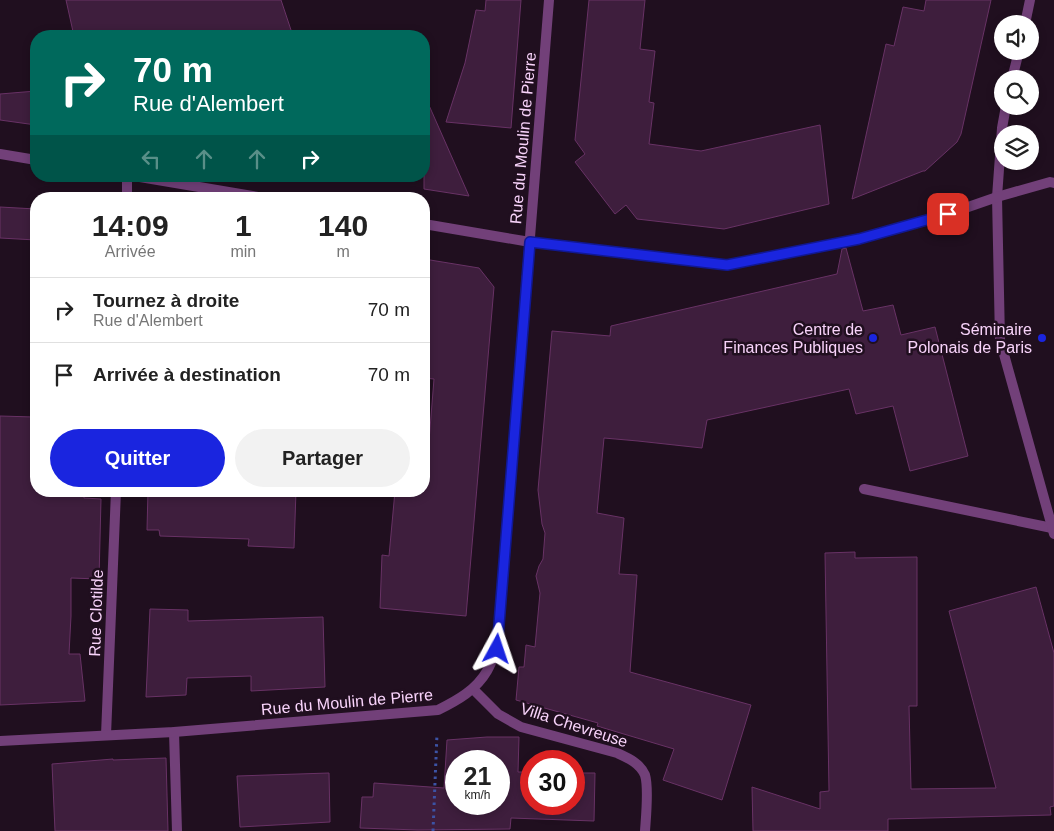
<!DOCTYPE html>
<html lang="fr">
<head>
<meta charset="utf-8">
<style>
	body { margin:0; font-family:Helvetica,sans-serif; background:#f2f2f2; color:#222; height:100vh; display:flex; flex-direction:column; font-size:19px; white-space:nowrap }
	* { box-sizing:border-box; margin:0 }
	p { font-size:16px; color:#767676 }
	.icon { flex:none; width:28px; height:28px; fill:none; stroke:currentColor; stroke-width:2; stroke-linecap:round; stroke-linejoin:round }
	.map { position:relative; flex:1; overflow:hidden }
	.drawer { position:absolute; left:30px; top:192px; width:400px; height:305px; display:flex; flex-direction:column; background:#fff; border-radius:20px; box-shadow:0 2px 8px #0003 }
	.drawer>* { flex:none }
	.banner { position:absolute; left:30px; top:30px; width:400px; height:152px; border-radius:20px; box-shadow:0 2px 8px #0003; background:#00695c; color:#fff; overflow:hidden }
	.controls { position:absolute; left:994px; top:15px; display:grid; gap:10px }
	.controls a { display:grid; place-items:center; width:45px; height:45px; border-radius:50%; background:#fff; box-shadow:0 2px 8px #0003; font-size:25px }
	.speed { position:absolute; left:445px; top:750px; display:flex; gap:10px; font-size:25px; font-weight:700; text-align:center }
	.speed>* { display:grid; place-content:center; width:65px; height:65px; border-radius:50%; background:#fff; box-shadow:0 2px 8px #0003; line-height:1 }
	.speed small { font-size:12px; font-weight:400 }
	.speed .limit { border:8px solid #d22; background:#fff; color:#111 }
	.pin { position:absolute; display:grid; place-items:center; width:42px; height:42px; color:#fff; margin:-21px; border-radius:10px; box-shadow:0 2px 8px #0006 }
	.me { position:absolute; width:55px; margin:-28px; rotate:5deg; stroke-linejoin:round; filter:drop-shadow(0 0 4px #0008) }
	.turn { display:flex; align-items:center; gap:18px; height:105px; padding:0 20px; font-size:22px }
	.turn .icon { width:65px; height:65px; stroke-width:2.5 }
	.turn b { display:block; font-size:35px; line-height:42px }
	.lanes { display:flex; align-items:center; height:48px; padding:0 20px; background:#0003; justify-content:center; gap:25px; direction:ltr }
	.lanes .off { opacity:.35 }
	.eta { display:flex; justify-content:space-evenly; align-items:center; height:85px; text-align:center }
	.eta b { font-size:30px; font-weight:700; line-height:35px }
	.primary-button { display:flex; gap:10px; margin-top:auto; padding:10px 20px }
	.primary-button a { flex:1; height:58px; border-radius:30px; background:#1a25df; color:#fff; font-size:20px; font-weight:700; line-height:58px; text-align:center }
	.primary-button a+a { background:#f2f2f2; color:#222 }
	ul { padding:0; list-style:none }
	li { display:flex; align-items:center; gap:15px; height:65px; padding:0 20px; border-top:1px solid #e0e0e0 }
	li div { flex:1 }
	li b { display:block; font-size:19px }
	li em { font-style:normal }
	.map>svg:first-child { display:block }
	.building { fill:#3e1e3d; stroke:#683265; fill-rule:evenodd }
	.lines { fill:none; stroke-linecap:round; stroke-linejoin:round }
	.path { stroke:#3c53a5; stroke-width:3; stroke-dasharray:2.5 4; stroke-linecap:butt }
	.service { stroke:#724079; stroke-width:10 }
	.pedestrian { stroke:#724079; stroke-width:10 }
	.minor { stroke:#724079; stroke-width:10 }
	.route-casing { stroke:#111891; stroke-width:12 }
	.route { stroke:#1a25df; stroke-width:9 }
	.poi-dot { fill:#1a25df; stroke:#200f1f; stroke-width:2 }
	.labels { text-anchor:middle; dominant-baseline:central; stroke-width:5; stroke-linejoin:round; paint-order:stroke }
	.street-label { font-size:16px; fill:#f8d3fa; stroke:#200f1f }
	.poi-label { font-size:16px; fill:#f8d3fa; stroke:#200f1f; text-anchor:end }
</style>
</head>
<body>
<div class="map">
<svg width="1054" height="831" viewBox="0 0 1054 831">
	<rect width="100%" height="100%" fill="#200f1f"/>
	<!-- building -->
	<g class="building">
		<polygon points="66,0 281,0 293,36 74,36"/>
		<polygon points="486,0 521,0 511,128 446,122 465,63 476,10 485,11"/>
		<polygon points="589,0 645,0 640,49 655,51 649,102 654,103 649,144 701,151 820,125 829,204 724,229 637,219 626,205 615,214 575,162 585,154 575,140"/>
		<polygon points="926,0 991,0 961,134 957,142 925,171 923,171 852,199 886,44 894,46 903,7 924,11"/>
		<polygon points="36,91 36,125 0,120 0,94"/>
		<polygon points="424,94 469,196 424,189"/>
		<polygon points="0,207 36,209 36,240 0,238"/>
		<polygon points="846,248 863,311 893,305 901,335 935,327 968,456 910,471 893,406 856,414 849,389 707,420 702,448 638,441 604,438 597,513 624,518 619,574 637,575 634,617 630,672 751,705 722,800 663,780 674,749 597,726 598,723 516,700 519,667 524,667 526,645 535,647 540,593 536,576 539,566 543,559 545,533 542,524 538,490 552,331 610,336 611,326 837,274 842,249"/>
		<polygon points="424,259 479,268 494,287 466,616 380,608 382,555 389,556 395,491 424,491 424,440 429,441 434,379 424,378"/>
		<polygon points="0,416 34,417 31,474 36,475 36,491 84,491 84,498 101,499 99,579 71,578 71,616 69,654 80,654 85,701 0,705"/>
		<polygon points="148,491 296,491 294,548 248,546 249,539 160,536 159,530 147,530"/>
		<polygon points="855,552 855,558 917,557 917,706 909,706 911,789 996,788 949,611 1036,587 1054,653 1054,806 1050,807 1051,815 888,819 888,831 753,831 752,787 820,809 820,792 829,791 825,553"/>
		<polygon points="150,609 188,610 188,621 323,617 325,687 251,691 251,676 187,678 186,695 146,697"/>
		<path d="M487 737H519L518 772H531V804H574V773H595L594 821 511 818 510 829 418 830 360 828 362 797H373L374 783 444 788 447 740ZM456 761H499V804H456Z"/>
		<polygon points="166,758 168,831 55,831 52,764 113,759 113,760"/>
		<polygon points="329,773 330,822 240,827 237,776"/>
	</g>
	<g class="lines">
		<!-- path -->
		<polyline class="path" points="433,831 437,734"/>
		<!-- service -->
		<polyline class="service" points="864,489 1052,528"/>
		<!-- pedestrian -->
		<polyline class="pedestrian" points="174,732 177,831"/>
		<!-- minor -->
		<g class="minor">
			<polyline points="1025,24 1030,0"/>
			<polyline points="1012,79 1019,51"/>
			<polyline points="1006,106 1002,128 997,197 1000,340 1054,534"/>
			<polyline points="0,154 36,160"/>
			<polyline points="134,176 270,199"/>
			<polyline points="127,199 127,176"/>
			<polyline points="424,224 530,242 727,265 859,239 948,214 997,197 1050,182 1054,183"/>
			<path d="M473 689 498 714 521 727 617 753C628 758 640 763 645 775 649 788 646 816 645 831"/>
			<polyline points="106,735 116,491"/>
			<path d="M0 741 174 732 438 710C458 700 476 690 487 671 491 664 494 656 497 649L549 0"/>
		</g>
	</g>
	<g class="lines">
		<defs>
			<polyline id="route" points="497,649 530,242 727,265 859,239 948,214"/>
		</defs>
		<!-- route casing -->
		<use href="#route" class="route-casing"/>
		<!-- route -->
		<use href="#route" class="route"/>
	</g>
	<!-- markers -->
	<g class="poi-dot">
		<circle cx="873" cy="338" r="5"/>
		<circle cx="1042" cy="338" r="5"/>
	</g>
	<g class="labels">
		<!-- street labels -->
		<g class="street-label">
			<text transform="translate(523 138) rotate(-85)">Rue du Moulin de Pierre</text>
			<text transform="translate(96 613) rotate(-88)">Rue Clotilde</text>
			<text transform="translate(347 702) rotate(-5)">Rue du Moulin de Pierre</text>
			<text transform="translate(574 725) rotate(18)">Villa Chevreuse</text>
		</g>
		<!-- poi labels -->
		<g class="poi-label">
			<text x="863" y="329">Centre de<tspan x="863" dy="18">Finances Publiques</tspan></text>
			<text x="1032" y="329">Séminaire<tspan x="1032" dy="18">Polonais de Paris</tspan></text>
		</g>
	</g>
</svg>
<div class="controls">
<a><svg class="icon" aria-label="sound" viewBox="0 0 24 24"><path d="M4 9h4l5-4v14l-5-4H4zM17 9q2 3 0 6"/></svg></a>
<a><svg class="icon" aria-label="search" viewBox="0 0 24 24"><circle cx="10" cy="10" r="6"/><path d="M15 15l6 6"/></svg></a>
<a><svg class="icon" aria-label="layers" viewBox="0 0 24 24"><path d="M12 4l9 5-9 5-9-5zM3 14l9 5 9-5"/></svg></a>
</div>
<div class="speed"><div>21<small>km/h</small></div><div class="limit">30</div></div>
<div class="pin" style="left:948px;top:214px;background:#d93025"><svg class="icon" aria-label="arrive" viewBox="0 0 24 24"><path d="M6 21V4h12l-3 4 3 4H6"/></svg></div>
<svg class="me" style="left:497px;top:649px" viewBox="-20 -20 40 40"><path d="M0-17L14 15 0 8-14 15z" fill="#1a25df" stroke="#fff" stroke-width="4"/></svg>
<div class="banner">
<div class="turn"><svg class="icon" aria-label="right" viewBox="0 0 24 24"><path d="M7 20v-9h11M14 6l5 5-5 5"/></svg><div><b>70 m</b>Rue d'Alembert</div></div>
<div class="lanes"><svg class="icon off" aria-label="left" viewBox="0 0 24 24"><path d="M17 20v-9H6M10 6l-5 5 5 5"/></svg><svg class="icon off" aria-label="ahead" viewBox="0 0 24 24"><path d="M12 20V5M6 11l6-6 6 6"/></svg><svg class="icon off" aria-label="ahead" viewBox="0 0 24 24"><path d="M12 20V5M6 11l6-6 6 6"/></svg><svg class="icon" aria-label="right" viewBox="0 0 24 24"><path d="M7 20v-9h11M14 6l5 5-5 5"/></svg></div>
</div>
<section class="drawer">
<div class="eta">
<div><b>14:09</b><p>Arrivée</p></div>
<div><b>1</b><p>min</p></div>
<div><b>140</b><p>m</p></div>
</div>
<ul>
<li><svg class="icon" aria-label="right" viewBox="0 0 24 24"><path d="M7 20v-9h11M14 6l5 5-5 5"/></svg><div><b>Tournez à droite</b><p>Rue d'Alembert</p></div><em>70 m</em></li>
<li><svg class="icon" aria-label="arrive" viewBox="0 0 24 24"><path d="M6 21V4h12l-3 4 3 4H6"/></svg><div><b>Arrivée à destination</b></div><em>70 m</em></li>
</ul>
<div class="primary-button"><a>Quitter</a><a>Partager</a></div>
</section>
</div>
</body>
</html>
